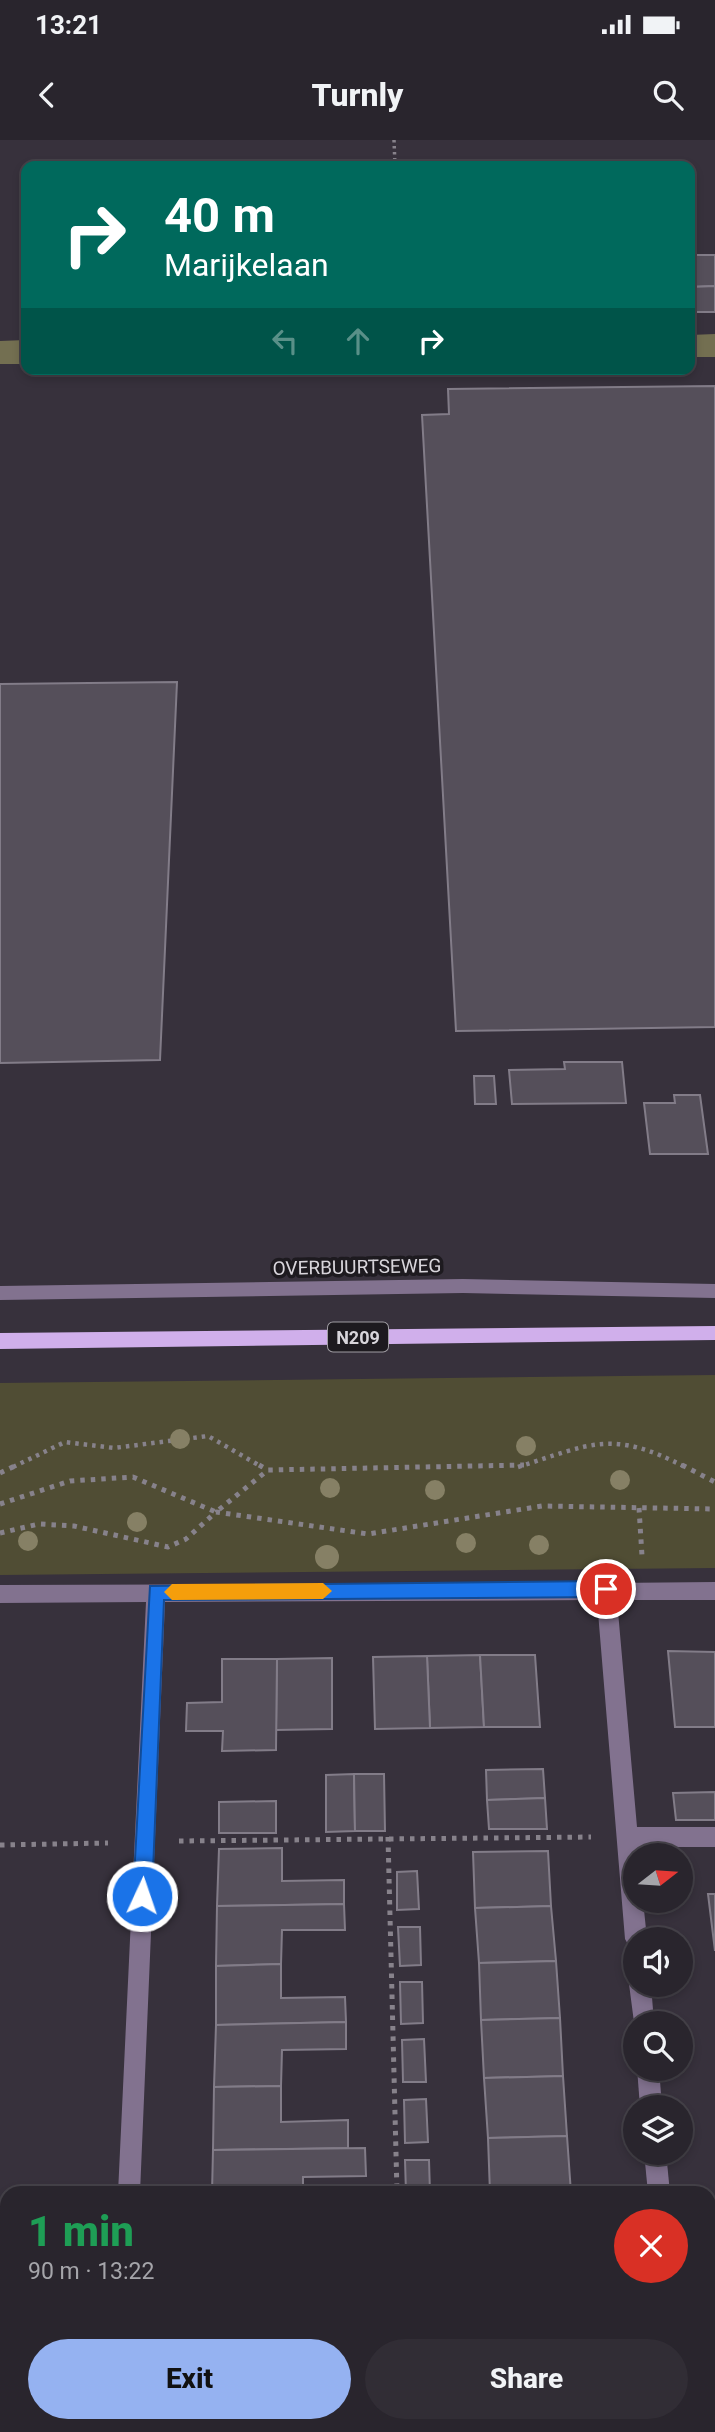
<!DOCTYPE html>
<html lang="en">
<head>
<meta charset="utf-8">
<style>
	body { margin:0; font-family:Roboto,sans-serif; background:#312d35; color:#f1f3f6; height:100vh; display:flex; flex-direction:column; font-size:26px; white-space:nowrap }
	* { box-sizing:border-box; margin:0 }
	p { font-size:23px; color:#a5a5aa }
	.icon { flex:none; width:38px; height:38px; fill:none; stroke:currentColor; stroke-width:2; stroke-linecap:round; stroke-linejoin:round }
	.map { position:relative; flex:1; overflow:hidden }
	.side { position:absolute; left:0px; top:2046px; width:716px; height:247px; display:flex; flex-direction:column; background:#29252d; border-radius:21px 21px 0 0; box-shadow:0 4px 10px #0003,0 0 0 2px #454249 }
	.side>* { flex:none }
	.banner { position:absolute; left:21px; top:21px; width:674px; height:214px; border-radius:14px; box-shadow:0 4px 10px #0003,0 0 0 2px #454249; background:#00695c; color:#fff; overflow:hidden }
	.needle { width:46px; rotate:73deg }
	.controls { position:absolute; left:623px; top:1703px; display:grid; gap:14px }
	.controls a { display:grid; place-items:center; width:70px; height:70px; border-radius:50%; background:#29252d; box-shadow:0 4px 10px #0003,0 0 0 2px #454249; font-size:35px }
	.pin { position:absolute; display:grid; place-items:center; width:60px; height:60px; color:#fff; margin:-30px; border:4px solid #fff; border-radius:50%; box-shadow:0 2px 7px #0007 }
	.me { position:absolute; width:77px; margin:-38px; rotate:3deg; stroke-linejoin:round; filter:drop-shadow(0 0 5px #0008) }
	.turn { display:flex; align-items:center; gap:24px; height:147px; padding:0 28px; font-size:32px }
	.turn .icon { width:91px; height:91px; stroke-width:2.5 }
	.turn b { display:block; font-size:49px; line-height:60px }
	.lanes { display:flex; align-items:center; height:66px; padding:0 28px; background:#0003; justify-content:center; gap:35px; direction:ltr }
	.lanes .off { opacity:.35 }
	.round { display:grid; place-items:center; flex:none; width:74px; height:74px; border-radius:37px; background:#312d35 }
	.summary { display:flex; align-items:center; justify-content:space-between; height:119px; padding:0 28px }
	h1 { font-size:42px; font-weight:800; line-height:52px; color:#1e9e55 }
	.cta { display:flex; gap:14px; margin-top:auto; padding:14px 28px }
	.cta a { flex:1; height:80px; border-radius:42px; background:#95b2f1; color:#111; font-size:28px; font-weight:800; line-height:80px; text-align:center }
	.cta a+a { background:#312d35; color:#f1f3f6 }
	.status { display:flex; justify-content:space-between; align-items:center; height:49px; padding:0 35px; background:#29252d; direction:ltr }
	.status svg { height:19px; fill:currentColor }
	header { display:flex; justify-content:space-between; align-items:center; height:91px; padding:0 28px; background:#29252d; font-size:32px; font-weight:800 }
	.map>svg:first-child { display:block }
	.green { fill:#504d34 }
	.water { fill:#736f51 }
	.building { fill:#554f5a; stroke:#827c88; stroke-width:2 }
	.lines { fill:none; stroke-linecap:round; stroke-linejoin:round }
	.path-far2 { stroke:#87828b; stroke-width:3.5; stroke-dasharray:2.5 3.5; stroke-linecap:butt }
	.path-far1 { stroke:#87828b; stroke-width:4.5; stroke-dasharray:3.5 5; stroke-linecap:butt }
	.path { stroke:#87828b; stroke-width:5; stroke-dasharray:4.5 6; stroke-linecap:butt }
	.minor { fill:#82728f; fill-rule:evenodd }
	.major { fill:#d0afeb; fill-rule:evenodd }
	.tree { fill:#868065 }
	.route { fill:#1a73e8; stroke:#114b97; stroke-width:2 }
	.slow { fill:#f59e0b }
	.labels { text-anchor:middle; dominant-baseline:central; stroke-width:7; stroke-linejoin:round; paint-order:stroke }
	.shield { fill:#1d1a1f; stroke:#a09da3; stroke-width:2 }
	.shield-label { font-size:18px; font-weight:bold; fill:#d8d5db }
	.street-label { font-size:19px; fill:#d8d5db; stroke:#1d1a1f }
</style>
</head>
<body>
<div class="status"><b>13:21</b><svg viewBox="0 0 49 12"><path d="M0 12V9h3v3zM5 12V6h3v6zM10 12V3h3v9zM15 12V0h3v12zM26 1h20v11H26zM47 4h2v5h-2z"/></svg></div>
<header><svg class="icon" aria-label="back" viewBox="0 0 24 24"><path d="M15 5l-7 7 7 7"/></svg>Turnly<svg class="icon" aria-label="search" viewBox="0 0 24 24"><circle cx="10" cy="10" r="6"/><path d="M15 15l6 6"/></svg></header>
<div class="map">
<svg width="715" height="2292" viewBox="0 0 715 2292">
	<rect width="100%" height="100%" fill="#37313c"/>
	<!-- green -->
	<polygon class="green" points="715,1235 715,1428 0,1435 0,1243"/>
	<!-- water -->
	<g class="water">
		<polygon points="715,194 715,217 690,217 690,195"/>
		<polygon points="26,200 26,224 0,224 0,201"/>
	</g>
	<!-- building -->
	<g class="building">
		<polygon points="690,115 715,115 715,146 690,147"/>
		<polygon points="715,146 715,172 691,172 690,147"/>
		<polygon points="715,246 715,887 456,891 422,275 449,274 448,249"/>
		<polygon points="177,542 160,920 0,923 0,544"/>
		<polygon points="564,922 622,922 626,963 512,964 509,930 565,929"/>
		<polygon points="474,936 494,936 496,964 475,964"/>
		<polygon points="674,955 700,955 708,1014 650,1014 644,963 675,963"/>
		<polygon points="668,1511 715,1512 715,1587 675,1587"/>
		<polygon points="480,1515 484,1587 430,1588 427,1516"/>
		<polygon points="480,1515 535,1515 540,1587 484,1587"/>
		<polygon points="427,1516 430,1588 375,1589 373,1517"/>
		<polygon points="332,1518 332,1589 276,1590 277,1519"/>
		<polygon points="222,1519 277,1519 276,1610 222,1611 223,1591 186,1591 187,1563 222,1562"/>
		<polygon points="543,1629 545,1658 487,1660 486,1630"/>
		<polygon points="354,1634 355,1691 326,1692 326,1635"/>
		<polygon points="354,1634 384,1634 385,1691 355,1691"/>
		<polygon points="715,1652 715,1680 676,1680 673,1653"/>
		<polygon points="545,1658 547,1689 489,1689 487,1660"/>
		<polygon points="276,1661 276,1693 219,1693 219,1662"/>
		<polygon points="282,1708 282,1741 344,1740 344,1764 217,1766 219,1709"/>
		<polygon points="548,1711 551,1766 475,1768 473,1712"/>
		<polygon points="417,1731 419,1769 397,1770 397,1732"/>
		<polygon points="708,1754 715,1754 715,1811"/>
		<polygon points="344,1764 345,1790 282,1790 281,1824 216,1826 217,1766"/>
		<polygon points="551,1766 556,1821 479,1823 475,1768"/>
		<polygon points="398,1787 420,1787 421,1825 400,1826"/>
		<polygon points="556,1821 560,1878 481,1880 479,1823"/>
		<polygon points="281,1824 281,1858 345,1857 346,1882 216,1885 216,1826"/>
		<polygon points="400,1842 422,1842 423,1883 401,1884"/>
		<polygon points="560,1878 563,1936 484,1938 481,1880"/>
		<polygon points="346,1882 346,1909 282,1910 281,1946 214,1947 216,1885"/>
		<polygon points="424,1899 426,1942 403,1942 402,1900"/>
		<polygon points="563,1936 567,1996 488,1998 484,1938"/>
		<polygon points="281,1946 281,1982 348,1980 348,2008 213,2010 214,1947"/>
		<polygon points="426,1959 428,2002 405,2003 404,1960"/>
		<polygon points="567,1996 571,2053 490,2053 488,1998"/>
		<polygon points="365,2008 366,2036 303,2037 303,2053 212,2053 213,2010"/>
		<polygon points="405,2020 429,2020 430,2053 406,2053"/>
		<rect x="208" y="2286" width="144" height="6"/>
		<polygon points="413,2286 438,2286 438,2292 414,2292"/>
		<rect x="501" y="2286" width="88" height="6"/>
	</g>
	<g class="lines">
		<!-- path-far2 -->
		<polyline class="path-far2" points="394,0 395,26"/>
		<!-- path-far1 -->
		<g class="path-far1">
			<polyline points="13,1327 65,1302 114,1308 208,1296 262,1327"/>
			<path d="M518 1327C591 1304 612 1289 685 1327"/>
		</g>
		<!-- path -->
		<g class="path">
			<polyline points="259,1325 268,1330"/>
			<polyline points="682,1325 715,1342"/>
			<polyline points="0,1333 17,1325"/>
			<polyline points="0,1364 70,1341 133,1337 216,1372 268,1330 524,1325"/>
			<polyline points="639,1368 642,1416"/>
			<polyline points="0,1393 39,1384 74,1386 168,1407 186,1399 216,1372 368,1394 542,1366 715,1369"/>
			<polyline points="388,1697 397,2053"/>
			<polyline points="179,1701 591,1697"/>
			<polyline points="0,1705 108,1703"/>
			<polyline points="403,2286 403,2292"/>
		</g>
		<!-- minor -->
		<g class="minor">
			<polygon points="463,1139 715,1144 715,1158 463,1153 0,1160 0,1146"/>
			<polygon points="606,1440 612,1443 715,1442 715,1460 617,1460 637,1687 715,1687 715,1707 638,1707 639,1715 635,1715 635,1760 643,1760 647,1799 635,1799 635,1809 629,1806 625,1799 597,1460 165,1462 140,2053 118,2053 146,1462 0,1463 0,1445 599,1443"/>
			<polygon points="635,1835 635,1844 651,1844 654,1883 635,1883 635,1890 629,1844"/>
			<polygon points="637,1928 659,1928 662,1967 640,1967"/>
			<polygon points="644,2012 666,2012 670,2053 648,2053"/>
			<rect x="106" y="2286" width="24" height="6"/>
			<polygon points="667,2286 691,2286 692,2292 668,2292"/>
		</g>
		<!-- major -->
		<polygon class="major" points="715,1186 715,1200 0,1209 0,1193"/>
	</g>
	<!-- trees -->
	<g class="tree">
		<circle cx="180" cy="1299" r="10"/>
		<circle cx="526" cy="1306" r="10"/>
		<circle cx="620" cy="1340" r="10"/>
		<circle cx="330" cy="1348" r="10"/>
		<circle cx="435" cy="1350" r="10"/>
		<circle cx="137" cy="1382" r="10"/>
		<circle cx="28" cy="1401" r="10"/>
		<circle cx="466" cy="1403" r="10"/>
		<circle cx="539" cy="1405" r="10"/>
		<circle cx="327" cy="1417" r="12"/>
	</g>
	<!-- route -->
	<polygon class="route" points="606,1441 615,1449 606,1457 164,1460 152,1756 149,1763 142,1765 136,1763 133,1756 150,1446"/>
	<!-- slow -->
	<polygon class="slow" points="323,1443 332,1451 323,1459 172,1460 164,1452 172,1444"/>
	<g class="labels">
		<!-- shield labels -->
		<rect class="shield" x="328" y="1182.5" width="60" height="29" rx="5"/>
		<g class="shield-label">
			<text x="358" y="1197">N209</text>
		</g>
		<!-- street labels -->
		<g class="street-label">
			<text transform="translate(357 1127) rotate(-1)">OVERBUURTSEWEG</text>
		</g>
	</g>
</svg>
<div class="controls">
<a><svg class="needle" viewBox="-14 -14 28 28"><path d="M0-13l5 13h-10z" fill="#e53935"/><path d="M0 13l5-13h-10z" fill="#a5a5aa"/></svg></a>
<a><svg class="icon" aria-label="sound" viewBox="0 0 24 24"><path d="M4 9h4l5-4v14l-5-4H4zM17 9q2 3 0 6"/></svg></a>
<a><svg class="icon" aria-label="search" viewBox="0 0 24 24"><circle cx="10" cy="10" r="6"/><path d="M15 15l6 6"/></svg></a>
<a><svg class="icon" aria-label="layers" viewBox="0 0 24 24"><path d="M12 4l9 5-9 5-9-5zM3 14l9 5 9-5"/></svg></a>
</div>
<div class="pin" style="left:606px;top:1449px;background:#d93025"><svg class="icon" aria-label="arrive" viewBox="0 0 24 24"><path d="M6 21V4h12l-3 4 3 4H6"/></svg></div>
<svg class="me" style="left:142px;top:1756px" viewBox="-20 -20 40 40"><circle r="17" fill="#1a73e8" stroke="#fff" stroke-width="3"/><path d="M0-11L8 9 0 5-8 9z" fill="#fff"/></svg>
<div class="banner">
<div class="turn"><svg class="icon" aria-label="right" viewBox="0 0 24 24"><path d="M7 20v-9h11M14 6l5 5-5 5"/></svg><div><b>40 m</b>Marijkelaan</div></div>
<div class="lanes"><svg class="icon off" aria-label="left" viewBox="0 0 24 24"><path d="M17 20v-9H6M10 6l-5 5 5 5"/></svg><svg class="icon off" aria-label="ahead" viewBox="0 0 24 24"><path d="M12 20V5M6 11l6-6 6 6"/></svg><svg class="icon" aria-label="right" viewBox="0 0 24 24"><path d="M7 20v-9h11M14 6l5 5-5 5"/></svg></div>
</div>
<section class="side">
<div class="summary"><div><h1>1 min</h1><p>90 m · 13:22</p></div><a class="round" style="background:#d93025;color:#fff"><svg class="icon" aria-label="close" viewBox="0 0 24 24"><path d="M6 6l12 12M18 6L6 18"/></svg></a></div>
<div class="cta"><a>Exit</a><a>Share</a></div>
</section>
</div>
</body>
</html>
